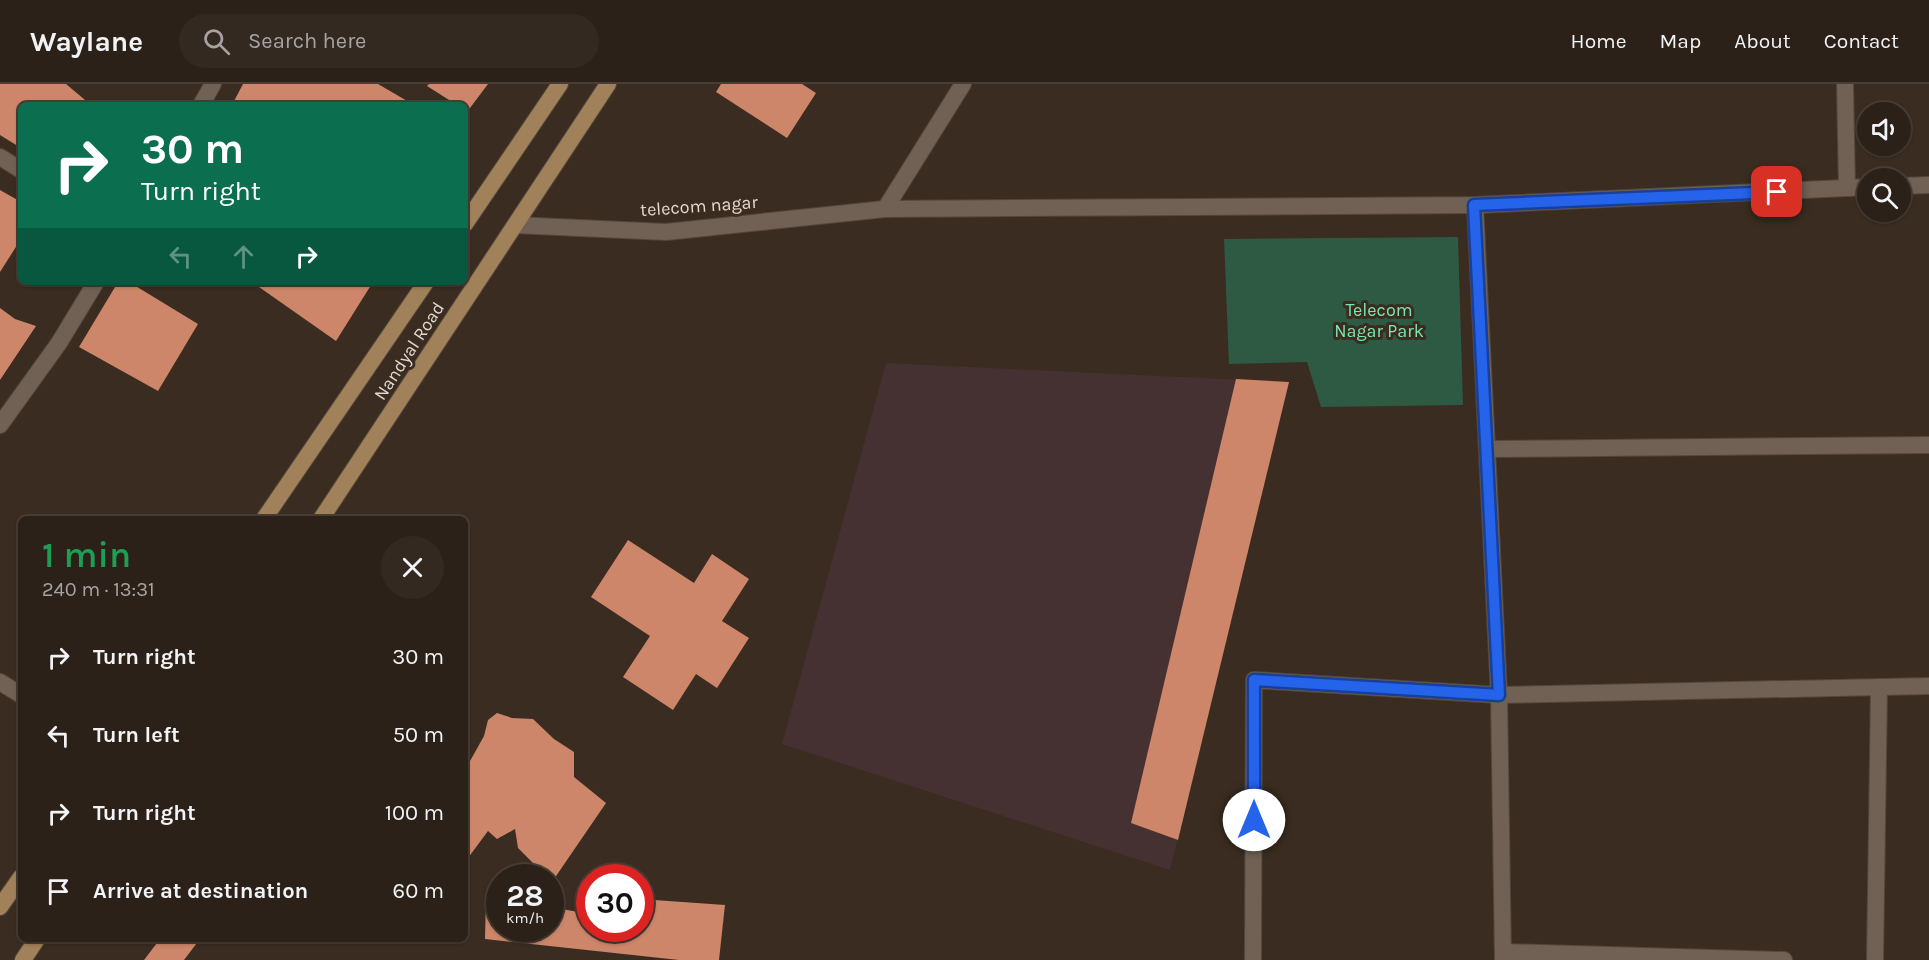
<!DOCTYPE html>
<html lang="en">
<head>
<meta charset="utf-8">
<style>
	body { margin:0; font-family:Karla,sans-serif; background:#342921; color:#f1f3f6; height:100vh; display:flex; flex-direction:column; font-size:22px; white-space:nowrap }
	* { box-sizing:border-box; margin:0 }
	p { font-size:20px; color:#a6a3a2 }
	.icon { flex:none; width:33px; height:33px; fill:none; stroke:currentColor; stroke-width:2; stroke-linecap:round; stroke-linejoin:round }
	.map { position:relative; flex:1; overflow:hidden }
	.panel { position:absolute; left:18px; top:432px; width:450px; height:426px; display:flex; flex-direction:column; background:#2c2118; border-radius:9px; box-shadow:0 2px 4px #0004,0 0 0 2px #483e37 }
	.panel>* { flex:none }
	.guide { position:absolute; left:18px; top:18px; width:450px; height:183px; border-radius:9px; box-shadow:0 2px 4px #0004,0 0 0 2px #483e37; background:#0b6e4f; color:#fff; overflow:hidden }
	.controls { position:absolute; left:1857px; top:18px; display:grid; gap:12px }
	.controls a { display:grid; place-items:center; width:54px; height:54px; border-radius:50%; background:#2c2118; box-shadow:0 2px 4px #0004,0 0 0 2px #483e37; font-size:30px }
	.speed { position:absolute; left:486px; top:780px; display:flex; gap:12px; font-size:30px; font-weight:700; text-align:center }
	.speed>* { display:grid; place-content:center; width:78px; height:78px; border-radius:50%; background:#2c2118; box-shadow:0 2px 4px #0004,0 0 0 2px #483e37; line-height:1 }
	.speed small { font-size:15px; font-weight:400 }
	.speed .limit { border:9px solid #d22; background:#fff; color:#111 }
	.pin { position:absolute; display:grid; place-items:center; width:51px; height:51px; color:#fff; margin:-26px; border-radius:12px; box-shadow:0 3px 9px #0006 }
	.me { position:absolute; width:66px; margin:-33px; rotate:0deg; stroke-linejoin:round; filter:drop-shadow(0 0 4px #0008) }
	.turn { display:flex; align-items:center; gap:21px; height:126px; padding:0 24px; font-size:27px }
	.turn .icon { width:78px; height:78px; stroke-width:2.5 }
	.turn b { display:block; font-size:42px; line-height:51px }
	.lanes { display:flex; align-items:center; height:57px; padding:0 24px; background:#0003; justify-content:center; gap:30px; direction:ltr }
	.lanes .off { opacity:.35 }
	.round { display:grid; place-items:center; flex:none; width:63px; height:63px; border-radius:32px; background:#342921 }
	.head { display:flex; align-items:center; justify-content:space-between; height:102px; padding:0 24px }
	h1 { font-size:36px; font-weight:600; line-height:45px; color:#1e9e55 }
	ul { padding:0; list-style:none }
	li { display:flex; align-items:center; gap:18px; height:78px; padding:0 24px }
	li div { flex:1 }
	li b { display:block; font-size:22px }
	li em { font-style:normal }
	header { display:flex; align-items:center; gap:36px; box-sizing:border-box; height:84px; padding:0 30px; background:#2c2118; border-bottom:2px solid #483e37 }
	header strong { font-size:28px }
	nav { display:flex; gap:33px; margin-inline-start:auto; font-size:21px }
	.search { width:420px; height:54px; background:#342921; display:flex; align-items:center; gap:15px; box-sizing:border-box; padding:0 21px; border-radius:33px; color:#a6a3a2; font-size:22px }
	.map>svg:first-child { display:block }
	.education { fill:#453131 }
	.green { fill:#2e5943 }
	.building { fill:#cd8669 }
	.lines { fill:none; stroke-linecap:round; stroke-linejoin:round }
	.minor-casing { stroke:#53473d; stroke-width:18 }
	.primary-casing { stroke:#53473d; stroke-width:18 }
	.minor { stroke:#716154; stroke-width:16 }
	.primary { stroke:#a18159; stroke-width:16 }
	.route-casing { stroke:#184099; stroke-width:15 }
	.route { stroke:#2563eb; stroke-width:10 }
	.labels { text-anchor:middle; dominant-baseline:central; stroke-width:6; stroke-linejoin:round; paint-order:stroke }
	.street-label { font-size:18px; fill:#e2d9d2; stroke:#3a2c20 }
	.park-label { font-size:18px; fill:#7ae6b0; stroke:#3a2c20 }
</style>
</head>
<body>
<header>
<strong>Waylane</strong>
<div class="search"><svg class="icon" aria-label="search" viewBox="0 0 24 24"><circle cx="10" cy="10" r="6"/><path d="M15 15l6 6"/></svg>Search here</div>
<nav><a>Home</a><a>Map</a><a>About</a><a>Contact</a></nav>
</header>
<div class="map">
<svg width="1929" height="876" viewBox="0 0 1929 876">
	<rect width="100%" height="100%" fill="#3a2c20"/>
	<!-- education -->
	<polygon class="education" points="886,279 1289,298 1170,786 782,660"/>
	<!-- green -->
	<polygon class="green" points="1458,153 1463,321 1321,323 1307,278 1229,280 1224,155"/>
	<!-- building -->
	<g class="building">
		<polygon points="0,0 66,0 91,21 21,21 21,64 0,51"/>
		<polygon points="243,0 378,0 414,21 232,21"/>
		<polygon points="429,0 488,0 467,28 465,26 465,21 457,21 427,2"/>
		<polygon points="721,0 802,0 816,9 787,54 716,8"/>
		<polygon points="0,106 21,118 21,155 0,188"/>
		<polygon points="118,198 129,198 198,240 158,307 79,263"/>
		<polygon points="252,198 373,198 336,257"/>
		<polygon points="0,224 15,235 36,242 0,296"/>
		<polygon points="1236,295 1289,298 1178,756 1131,739"/>
		<polygon points="628,456 694,499 712,470 749,495 722,537 749,554 717,604 696,590 673,626 623,593 650,552 591,513"/>
		<polygon points="465,478 470,492 469,501 465,512"/>
		<polygon points="497,629 512,634 533,635 554,655 574,668 574,693 606,719 552,798 550,794 548,794 518,764 515,745 497,755 488,747 465,778 465,686 484,652 488,636"/>
		<polygon points="486,812 500,814 500,844 550,844 550,823 590,830 590,844 640,844 640,815 725,821 719,876 679,876 485,855"/>
		<polygon points="160,855 200,855 184,876 144,876"/>
	</g>
	<g class="lines">
		<defs>
			<g id="minor">
				<polyline points="1845,0 1847,104"/>
				<polyline points="201,21 213,0"/>
				<polyline points="0,73 21,86"/>
				<polyline points="1900,102 1929,101"/>
				<polyline points="1475,121 1499,611 1503,876"/>
				<polyline points="885,125 963,0"/>
				<polyline points="515,141 666,148 885,125 1475,121 1868,103"/>
				<polyline points="0,341 59,259 96,198"/>
				<polyline points="1487,365 1929,361"/>
				<polyline points="0,598 21,611"/>
				<polyline points="1503,868 1784,876"/>
				<polyline points="1253,876 1254,596 1499,611 1929,602"/>
				<polyline points="1875,876 1879,603"/>
			</g>
			<g id="primary">
				<polyline points="465,140 560,0"/>
				<polyline points="264,435 426,198"/>
				<polyline points="321,435 608,0"/>
				<polyline points="0,823 21,793"/>
				<polyline points="23,876 37,855"/>
			</g>
		</defs>
		<!-- minor casing -->
		<use href="#minor" class="minor-casing"/>
		<!-- primary casing -->
		<use href="#primary" class="primary-casing"/>
		<!-- minor -->
		<use href="#minor" class="minor"/>
		<!-- primary -->
		<use href="#primary" class="primary"/>
	</g>
	<g class="lines">
		<defs>
			<polyline id="route" points="1254,736 1254,596 1499,611 1474,121 1777,108"/>
		</defs>
		<!-- route casing -->
		<use href="#route" class="route-casing"/>
		<!-- route -->
		<use href="#route" class="route"/>
	</g>
	<g class="labels">
		<!-- street labels -->
		<g class="street-label">
			<text transform="translate(699 122) rotate(-4)">telecom nagar</text>
			<text transform="translate(409 267) rotate(-57)">Nandyal Road</text>
		</g>
		<!-- park labels -->
		<g class="park-label">
			<text x="1379" y="226">Telecom<tspan x="1379" dy="21">Nagar Park</tspan></text>
		</g>
	</g>
</svg>
<div class="controls">
<a><svg class="icon" aria-label="sound" viewBox="0 0 24 24"><path d="M4 9h4l5-4v14l-5-4H4zM17 9q2 3 0 6"/></svg></a>
<a><svg class="icon" aria-label="search" viewBox="0 0 24 24"><circle cx="10" cy="10" r="6"/><path d="M15 15l6 6"/></svg></a>
</div>
<div class="speed"><div>28<small>km/h</small></div><div class="limit">30</div></div>
<div class="pin" style="left:1777px;top:108px;background:#d93025"><svg class="icon" aria-label="arrive" viewBox="0 0 24 24"><path d="M6 21V4h12l-3 4 3 4H6"/></svg></div>
<svg class="me" style="left:1254px;top:736px" viewBox="-20 -20 40 40"><circle r="19" fill="#fff"/><path d="M0-13L10 11 0 6-10 11z" fill="#2563eb"/></svg>
<div class="guide">
<div class="turn"><svg class="icon" aria-label="right" viewBox="0 0 24 24"><path d="M7 20v-9h11M14 6l5 5-5 5"/></svg><div><b>30 m</b>Turn right</div></div>
<div class="lanes"><svg class="icon off" aria-label="left" viewBox="0 0 24 24"><path d="M17 20v-9H6M10 6l-5 5 5 5"/></svg><svg class="icon off" aria-label="ahead" viewBox="0 0 24 24"><path d="M12 20V5M6 11l6-6 6 6"/></svg><svg class="icon" aria-label="right" viewBox="0 0 24 24"><path d="M7 20v-9h11M14 6l5 5-5 5"/></svg></div>
</div>
<section class="panel">
<div class="head"><div><h1>1 min</h1><p>240 m · 13:31</p></div><a class="round"><svg class="icon" aria-label="close" viewBox="0 0 24 24"><path d="M6 6l12 12M18 6L6 18"/></svg></a></div>
<ul>
<li><svg class="icon" aria-label="right" viewBox="0 0 24 24"><path d="M7 20v-9h11M14 6l5 5-5 5"/></svg><div><b>Turn right</b></div><em>30 m</em></li>
<li><svg class="icon" aria-label="left" viewBox="0 0 24 24"><path d="M17 20v-9H6M10 6l-5 5 5 5"/></svg><div><b>Turn left</b></div><em>50 m</em></li>
<li><svg class="icon" aria-label="right" viewBox="0 0 24 24"><path d="M7 20v-9h11M14 6l5 5-5 5"/></svg><div><b>Turn right</b></div><em>100 m</em></li>
<li><svg class="icon" aria-label="arrive" viewBox="0 0 24 24"><path d="M6 21V4h12l-3 4 3 4H6"/></svg><div><b>Arrive at destination</b></div><em>60 m</em></li>
</ul>
</section>
</div>
</body>
</html>
